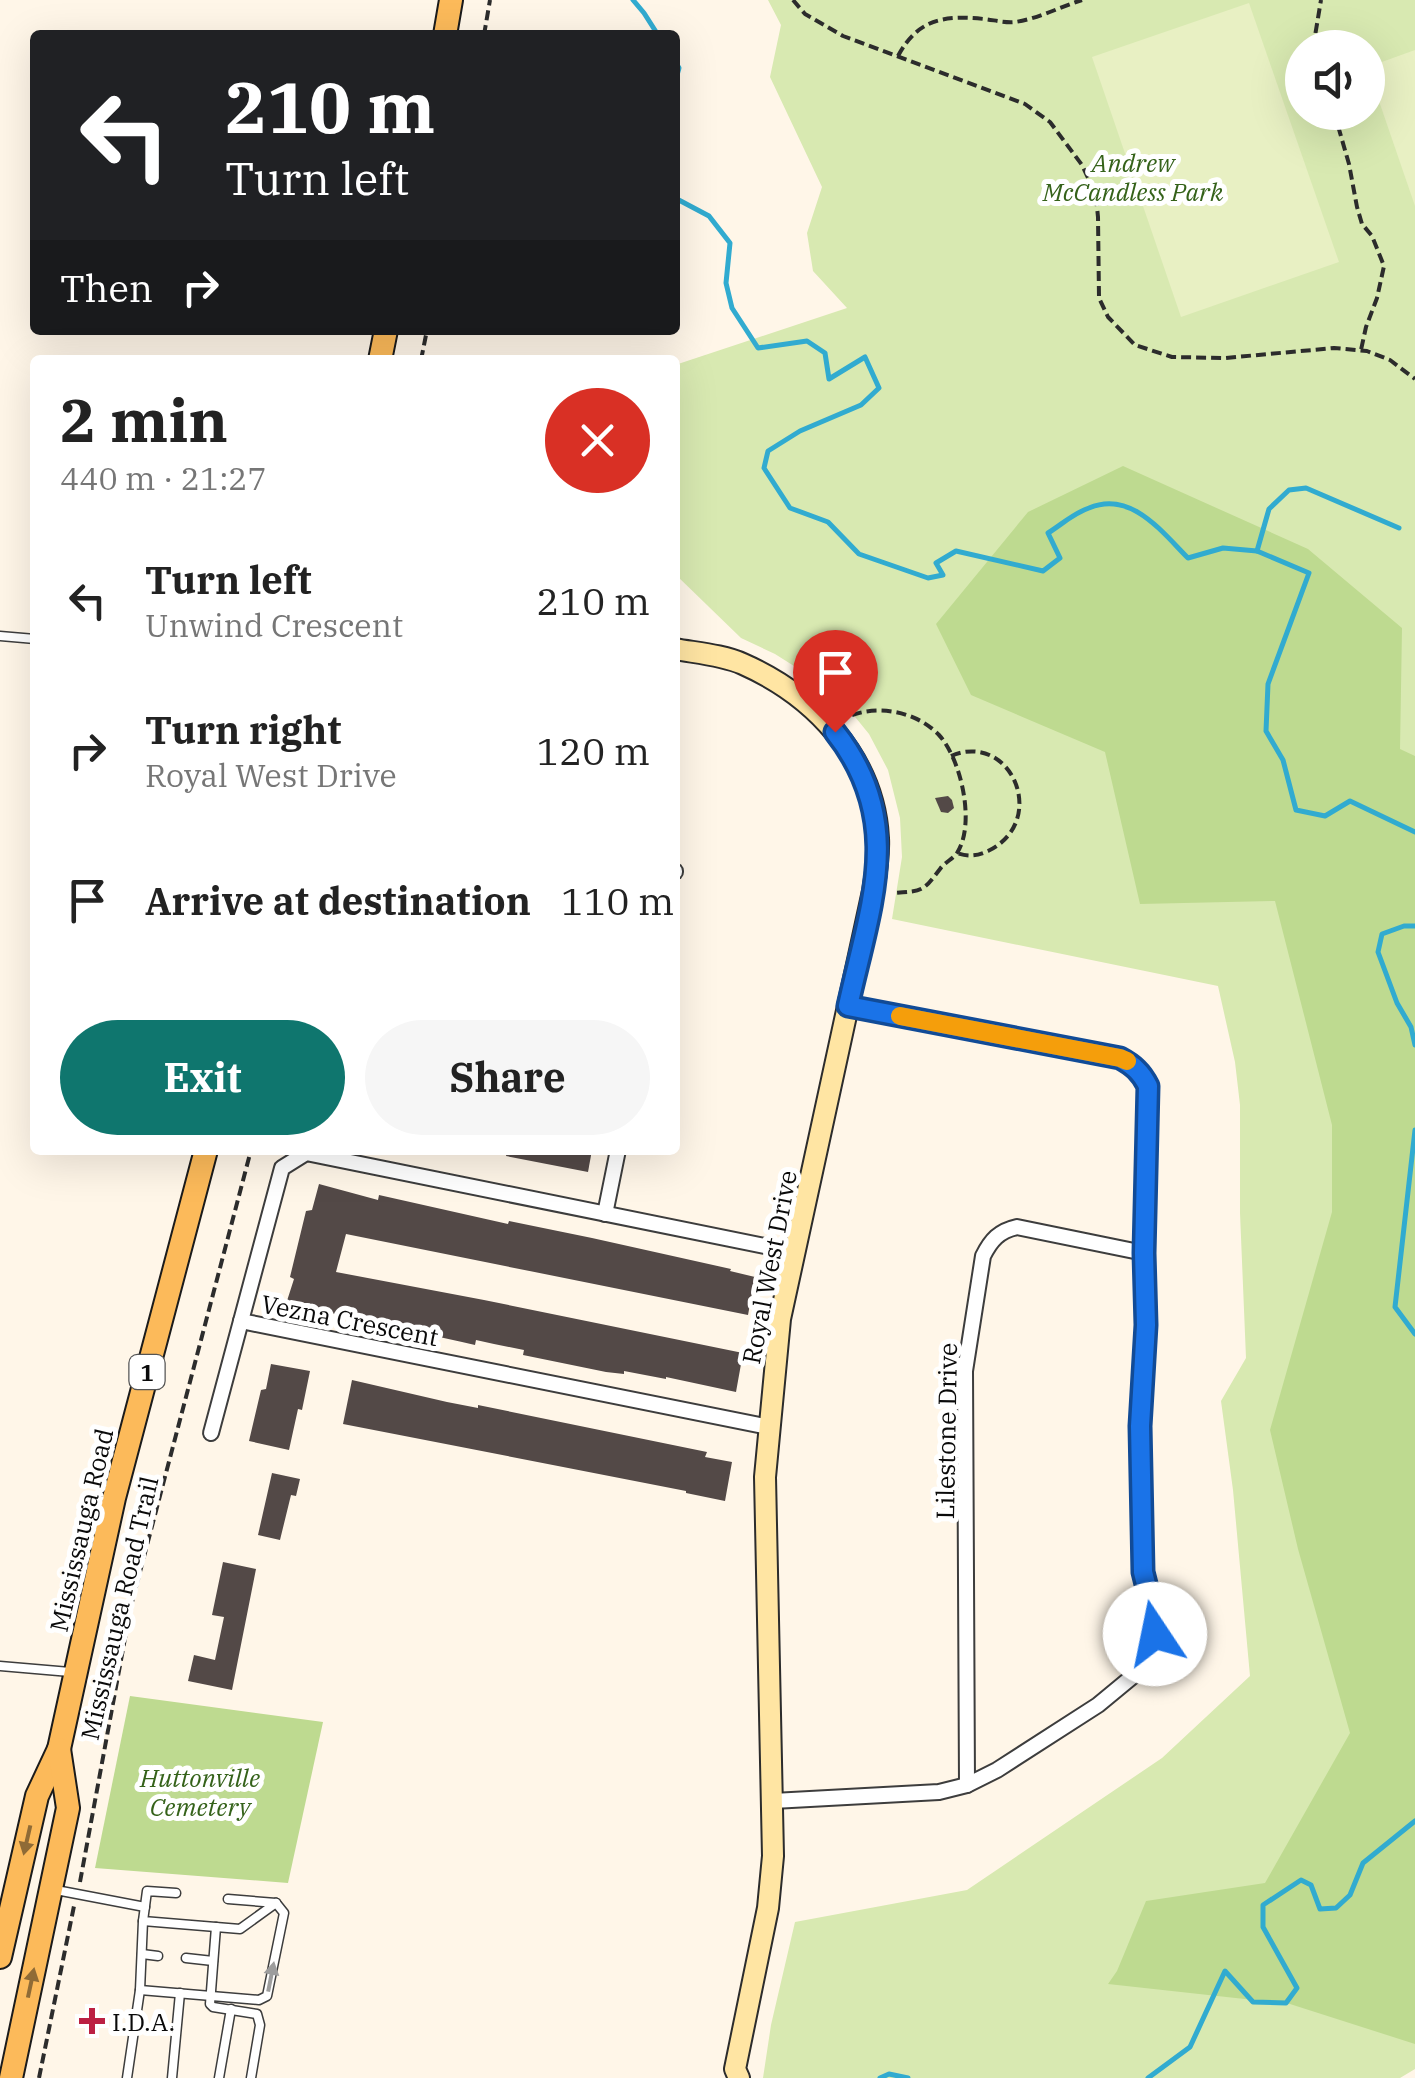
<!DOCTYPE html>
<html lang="en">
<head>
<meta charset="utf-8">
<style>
	body { margin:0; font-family:"IBM Plex Serif",serif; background:#f6f6f6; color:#222; height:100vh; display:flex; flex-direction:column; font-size:38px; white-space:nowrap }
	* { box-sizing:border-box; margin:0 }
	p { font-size:32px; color:#767676 }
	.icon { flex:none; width:55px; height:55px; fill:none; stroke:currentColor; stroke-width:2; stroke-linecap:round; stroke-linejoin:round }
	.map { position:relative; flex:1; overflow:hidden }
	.side { position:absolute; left:30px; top:355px; width:650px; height:800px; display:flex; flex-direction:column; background:#fff; border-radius:10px; box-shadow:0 10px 40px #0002 }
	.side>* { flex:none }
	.guide { position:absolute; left:30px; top:30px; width:650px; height:305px; border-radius:10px; box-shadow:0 10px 40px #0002; background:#202124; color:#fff; overflow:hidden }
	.tools { position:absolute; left:1285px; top:30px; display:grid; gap:20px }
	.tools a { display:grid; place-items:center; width:100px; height:100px; border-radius:50%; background:#fff; box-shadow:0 10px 40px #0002; font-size:50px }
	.pin { position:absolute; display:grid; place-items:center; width:85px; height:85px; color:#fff; margin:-102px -42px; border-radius:50% 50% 50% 0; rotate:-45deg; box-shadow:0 0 10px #0007 }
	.pin .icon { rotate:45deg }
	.me { position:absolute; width:110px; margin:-55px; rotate:349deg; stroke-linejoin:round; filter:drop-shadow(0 0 8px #0008) }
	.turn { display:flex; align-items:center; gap:35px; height:210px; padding:0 30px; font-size:45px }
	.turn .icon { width:130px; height:130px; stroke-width:2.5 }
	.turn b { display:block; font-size:70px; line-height:85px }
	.then { display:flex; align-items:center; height:95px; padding:0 30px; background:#0003; gap:20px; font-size:38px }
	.round { display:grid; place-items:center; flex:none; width:105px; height:105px; border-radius:52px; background:#f6f6f6 }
	.head { display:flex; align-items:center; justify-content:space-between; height:170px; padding:0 30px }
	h1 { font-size:60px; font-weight:700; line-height:75px }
	.button { display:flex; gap:20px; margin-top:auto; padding:20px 30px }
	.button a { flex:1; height:115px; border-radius:60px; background:#0f766e; color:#fff; font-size:40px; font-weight:700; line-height:115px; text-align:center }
	.button a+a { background:#f6f6f6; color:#222 }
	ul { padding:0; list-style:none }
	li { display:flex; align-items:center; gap:30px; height:150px; padding:0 30px }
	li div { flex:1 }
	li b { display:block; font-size:38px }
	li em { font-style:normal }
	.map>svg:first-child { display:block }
	.green { fill:#d8e9b1; fill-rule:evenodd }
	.forest { fill:#beda90 }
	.pitch { fill:#e8f0c3 }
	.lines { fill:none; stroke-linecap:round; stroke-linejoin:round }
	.stream { stroke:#31abd0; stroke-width:5 }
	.building { fill:#534947 }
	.lane-casing { stroke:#3d3d3d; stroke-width:11 }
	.street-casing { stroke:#3d3d3d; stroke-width:18 }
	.secondary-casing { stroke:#2c2c2c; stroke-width:24 }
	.primary-casing { stroke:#1b1b1b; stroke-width:26 }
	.path { stroke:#2c2c2c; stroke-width:4; stroke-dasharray:10 5; stroke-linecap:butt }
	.lane { stroke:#fff; stroke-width:8 }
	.street { stroke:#fff; stroke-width:14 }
	.secondary { stroke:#ffe5a3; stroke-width:20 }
	.primary { stroke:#fcba5a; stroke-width:22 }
	.oneway { fill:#8f6b36 }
	.oneway2 { fill:#9d9d9d }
	.route-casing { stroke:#114b97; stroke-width:25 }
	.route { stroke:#1a73e8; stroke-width:18 }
	.slow { stroke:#f59e0b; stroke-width:18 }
	.poi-dot { fill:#bc2042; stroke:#fff; stroke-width:4 }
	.labels { text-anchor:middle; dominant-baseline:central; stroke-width:10; stroke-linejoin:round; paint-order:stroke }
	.shield { fill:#fff; stroke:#545454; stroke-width:2.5 }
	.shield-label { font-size:22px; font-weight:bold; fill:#0a0a0a }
	.park-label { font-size:25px; font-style:italic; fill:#35621a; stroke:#fff }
	.street-label { font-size:25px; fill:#0a0a0a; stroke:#fff }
	.poi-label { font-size:25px; fill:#0a0a0a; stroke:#fff; text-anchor:start }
</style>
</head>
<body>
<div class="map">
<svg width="1415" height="2078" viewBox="0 0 1415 2078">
	<rect width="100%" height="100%" fill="#fff6e8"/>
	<!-- green -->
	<path class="green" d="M768 0H1415V2069L1400 2078H763L771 2025 795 1922 967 1890 1162 1758 1250 1676 1233 1490 1221 1401 1246 1358 1240 1213V1105L1235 1062 1218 986 892 919 902 857 900 818 888 770 869 734 847 707 824 685 775 654 741 638 675 574V365L847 308 813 271 807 233 822 187 770 77 781 25ZM1302 48H1368V112H1302Z"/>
	<!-- forest -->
	<g class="forest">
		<polygon points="1123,466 1308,549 1402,628 1400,749 1415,756 1415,2044 1290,2004 1108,1984 1117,1971 1146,1901 1265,1883 1350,1733 1298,1549 1270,1430 1332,1212 1332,1125 1275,901 1140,904 1105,752 971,695 936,624 1028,512"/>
		<polygon points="130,1696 323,1722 288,1883 95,1868"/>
	</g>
	<!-- pitch -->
	<g class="pitch">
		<polygon points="1249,3 1339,262 1181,317 1092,57"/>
		<polygon points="1415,50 1415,206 1368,69 1368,67"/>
	</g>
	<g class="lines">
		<!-- stream -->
		<g class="stream">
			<polyline points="633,0 644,13 658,35"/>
			<polyline points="675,62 679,68 675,82"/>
			<path d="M675 198 709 216 730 243 726 283 732 308 758 348 807 341 825 353 829 379 865 357 879 388 861 405 800 431 768 451 764 468 790 508 828 522 859 554 928 578 943 575 936 563 956 551 1043 571 1060 558 1048 533C1061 525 1074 513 1089 508 1131 490 1162 532 1188 558L1223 548 1257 551 1309 573 1268 684 1266 731 1283 760 1296 810 1325 816 1350 801 1415 832"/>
			<polyline points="1257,551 1269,509 1289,490 1306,488 1399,528"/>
			<polyline points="1415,926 1404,926 1382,934 1378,952 1397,1003 1411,1027 1415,1045"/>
			<polyline points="1415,1130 1395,1307 1415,1334"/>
			<polyline points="880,2078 889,2074 908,2078"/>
			<polyline points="1148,2078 1190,2047 1225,1971 1253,2002 1286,2003 1297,1988 1263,1927 1263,1905 1301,1880 1311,1885 1320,1909 1336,1908 1350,1895 1363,1863 1415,1821"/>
		</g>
	</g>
	<!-- building -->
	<g class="building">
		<polygon points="948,796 952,800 954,808 948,813 941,812 935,798"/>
		<polygon points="507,1150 592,1150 588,1172 506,1156"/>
		<polygon points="319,1184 378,1200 379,1195 508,1224 509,1221 592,1238 731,1269 730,1271 755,1277 748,1315 346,1234 336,1272 484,1300 743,1353 736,1392 666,1377 666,1379 624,1371 624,1374 606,1372 523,1355 524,1350 494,1344 476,1340 475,1345 462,1342 326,1312 316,1313 286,1304 294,1279 290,1277 306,1211 312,1210"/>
		<polygon points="271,1364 310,1371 302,1410 298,1409 289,1450 249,1441 261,1390 266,1389"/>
		<polygon points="352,1380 447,1402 478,1408 478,1405 707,1452 705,1457 732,1462 725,1501 686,1493 686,1491 343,1424"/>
		<polygon points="272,1473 300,1479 296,1496 291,1495 280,1540 258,1535"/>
		<polygon points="223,1562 256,1569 232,1690 188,1681 194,1655 215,1660 224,1617 212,1615"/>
	</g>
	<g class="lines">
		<defs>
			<g id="lane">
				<polyline points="0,636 35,639"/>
				<polyline points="0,1666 70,1672"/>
				<polyline points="56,1890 145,1907"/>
				<polyline points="176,1893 147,1891 143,1921 240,1929 276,1903"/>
				<polyline points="228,1899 276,1903"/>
				<polyline points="216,1927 210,2004 213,2007 257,2014 260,2025 251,2078"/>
				<polyline points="142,1954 158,1956"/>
				<polyline points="186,1958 213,1961"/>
				<polyline points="140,1990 259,2000 267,1996 284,1913 276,1903"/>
				<polyline points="127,2078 140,1990 143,1921"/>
				<polyline points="172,2078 180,1993"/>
				<polyline points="219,2078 231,2009"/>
			</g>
			<g id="street">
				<polyline points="675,871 675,872"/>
				<polyline points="605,1214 618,1150"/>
				<polyline points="769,1427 241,1321 282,1168 306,1153 794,1252"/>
				<polyline points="211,1433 241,1321"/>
				<path d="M967 1785 965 1371 983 1256C991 1240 999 1231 1017 1227L1144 1253"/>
				<path d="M773 1801 939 1792 967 1785 997 1770 1098 1705 1144 1667 1152 1651 1155 1634 1143 1572 1140 1427 1147 1325 1144 1253 1148 1086C1141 1072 1133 1065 1120 1058L849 1007"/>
			</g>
			<path id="secondary" d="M675 649C697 653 723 655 743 664 813 695 874 757 878 838 879 856 876 874 873 891L780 1319 765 1477 773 1856 768 1908 735 2069 739 2078"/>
			<g id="primary">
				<polyline points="445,35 451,0"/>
				<polyline points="380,360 386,330"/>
				<polyline points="0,1957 37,1796 59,1749 114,1498 206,1150"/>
				<polyline points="11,2078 68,1808 59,1749"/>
			</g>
		</defs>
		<!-- lane casing -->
		<use href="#lane" class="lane-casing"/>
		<!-- street casing -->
		<use href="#street" class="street-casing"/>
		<!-- secondary casing -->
		<use href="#secondary" class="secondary-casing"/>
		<!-- primary casing -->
		<use href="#primary" class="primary-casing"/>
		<!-- path -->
		<g class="path">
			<polyline points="793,0 805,14 843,36 1025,104 1050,122 1082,165 1090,182 1096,197 1098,217 1099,298 1108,317 1135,345 1172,357 1225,358 1334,348 1367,351 1390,360 1415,379"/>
			<polyline points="484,35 490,0"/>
			<polyline points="1315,48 1315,36 1321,0"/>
			<path d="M898 56C918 19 943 15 984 19 994 20 1004 23 1015 22 1037 19 1060 7 1082 0"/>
			<polyline points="1334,112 1349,164 1357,207 1362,224 1372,236 1384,266 1377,298 1366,327 1361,350"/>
			<polyline points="421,360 427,330"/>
			<path d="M852 715C881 705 917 712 939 735 961 759 976 824 957 853 953 859 945 862 940 869 923 891 924 891 895 893"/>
			<path d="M951 756C1011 730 1050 821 988 851 977 856 969 857 957 853"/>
			<polyline points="80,1882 131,1606 251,1150"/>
			<polyline points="39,2078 74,1906"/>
		</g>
		<!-- lane -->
		<use href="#lane" class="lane"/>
		<!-- street -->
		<use href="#street" class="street"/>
		<!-- secondary -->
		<use href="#secondary" class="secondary"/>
		<!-- primary -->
		<use href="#primary" class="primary"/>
	</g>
	<!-- one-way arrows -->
	<defs><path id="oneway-solid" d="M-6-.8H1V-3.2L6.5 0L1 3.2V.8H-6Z" transform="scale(2.5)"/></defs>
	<g class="oneway">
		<use href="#oneway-solid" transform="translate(27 1840) rotate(103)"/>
		<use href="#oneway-solid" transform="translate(31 1983) rotate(-78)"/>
	</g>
	<use class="oneway2" href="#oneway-solid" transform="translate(271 1977) rotate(-79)"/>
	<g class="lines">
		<defs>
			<path id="route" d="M835 732C906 822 870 906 848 1006L1120 1058C1133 1065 1141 1072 1148 1086L1144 1253 1146 1325 1140 1426 1143 1572 1154 1616 1155 1634"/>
		</defs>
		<!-- route casing -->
		<use href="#route" class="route-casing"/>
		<!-- route -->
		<use href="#route" class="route"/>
		<!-- slow -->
		<polyline class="slow" points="900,1016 1120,1058 1127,1061"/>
	</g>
	<!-- markers -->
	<path class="poi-dot" d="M87 2006h10v10h10v10h-10v10h-10v-10h-10v-10h10z"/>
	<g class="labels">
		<!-- shield labels -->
		<rect class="shield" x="129.5" y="1355" width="35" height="34" rx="8"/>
		<g class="shield-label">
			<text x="147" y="1372">1</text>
		</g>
		<!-- park labels -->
		<g class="park-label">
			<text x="1133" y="162">Andrew<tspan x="1133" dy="29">McCandless Park</tspan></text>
			<text x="200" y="1777">Huttonville<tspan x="200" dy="29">Cemetery</tspan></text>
		</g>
		<!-- street labels -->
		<g class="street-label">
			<text transform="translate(769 1267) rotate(-79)">Royal West Drive</text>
			<text transform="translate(350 1320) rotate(11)">Vezna Crescent</text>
			<text transform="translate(946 1431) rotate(-89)">Lilestone Drive</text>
			<text transform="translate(81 1530) rotate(-77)">Mississauga Road</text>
			<text transform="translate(119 1608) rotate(-77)">Mississauga Road Trail</text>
		</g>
		<!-- poi labels -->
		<g class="poi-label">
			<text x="112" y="2021">I.D.A.</text>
		</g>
	</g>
</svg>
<div class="tools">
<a><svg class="icon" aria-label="sound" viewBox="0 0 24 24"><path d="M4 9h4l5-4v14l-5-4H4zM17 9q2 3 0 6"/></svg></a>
</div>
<div class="pin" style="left:835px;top:732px;background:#d93025"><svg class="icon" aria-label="arrive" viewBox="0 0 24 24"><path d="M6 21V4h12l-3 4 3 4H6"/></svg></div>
<svg class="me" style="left:1155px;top:1634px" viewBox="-20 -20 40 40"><circle r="19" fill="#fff"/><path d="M0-13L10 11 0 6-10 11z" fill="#1a73e8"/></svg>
<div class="guide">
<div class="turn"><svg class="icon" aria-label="left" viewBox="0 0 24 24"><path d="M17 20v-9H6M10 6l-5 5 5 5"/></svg><div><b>210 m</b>Turn left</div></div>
<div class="then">Then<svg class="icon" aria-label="right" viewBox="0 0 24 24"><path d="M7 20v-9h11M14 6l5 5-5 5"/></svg></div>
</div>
<section class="side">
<div class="head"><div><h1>2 min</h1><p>440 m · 21:27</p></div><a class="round" style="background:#d93025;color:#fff"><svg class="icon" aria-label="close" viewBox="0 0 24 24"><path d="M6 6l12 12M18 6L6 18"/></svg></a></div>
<ul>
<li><svg class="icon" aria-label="left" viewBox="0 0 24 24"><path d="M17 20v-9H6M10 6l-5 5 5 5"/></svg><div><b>Turn left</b><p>Unwind Crescent</p></div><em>210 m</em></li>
<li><svg class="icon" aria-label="right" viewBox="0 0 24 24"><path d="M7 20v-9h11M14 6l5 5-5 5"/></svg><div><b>Turn right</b><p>Royal West Drive</p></div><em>120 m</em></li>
<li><svg class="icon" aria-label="arrive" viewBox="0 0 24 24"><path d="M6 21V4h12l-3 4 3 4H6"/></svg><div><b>Arrive at destination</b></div><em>110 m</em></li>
</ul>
<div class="button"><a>Exit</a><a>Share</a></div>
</section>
</div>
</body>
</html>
